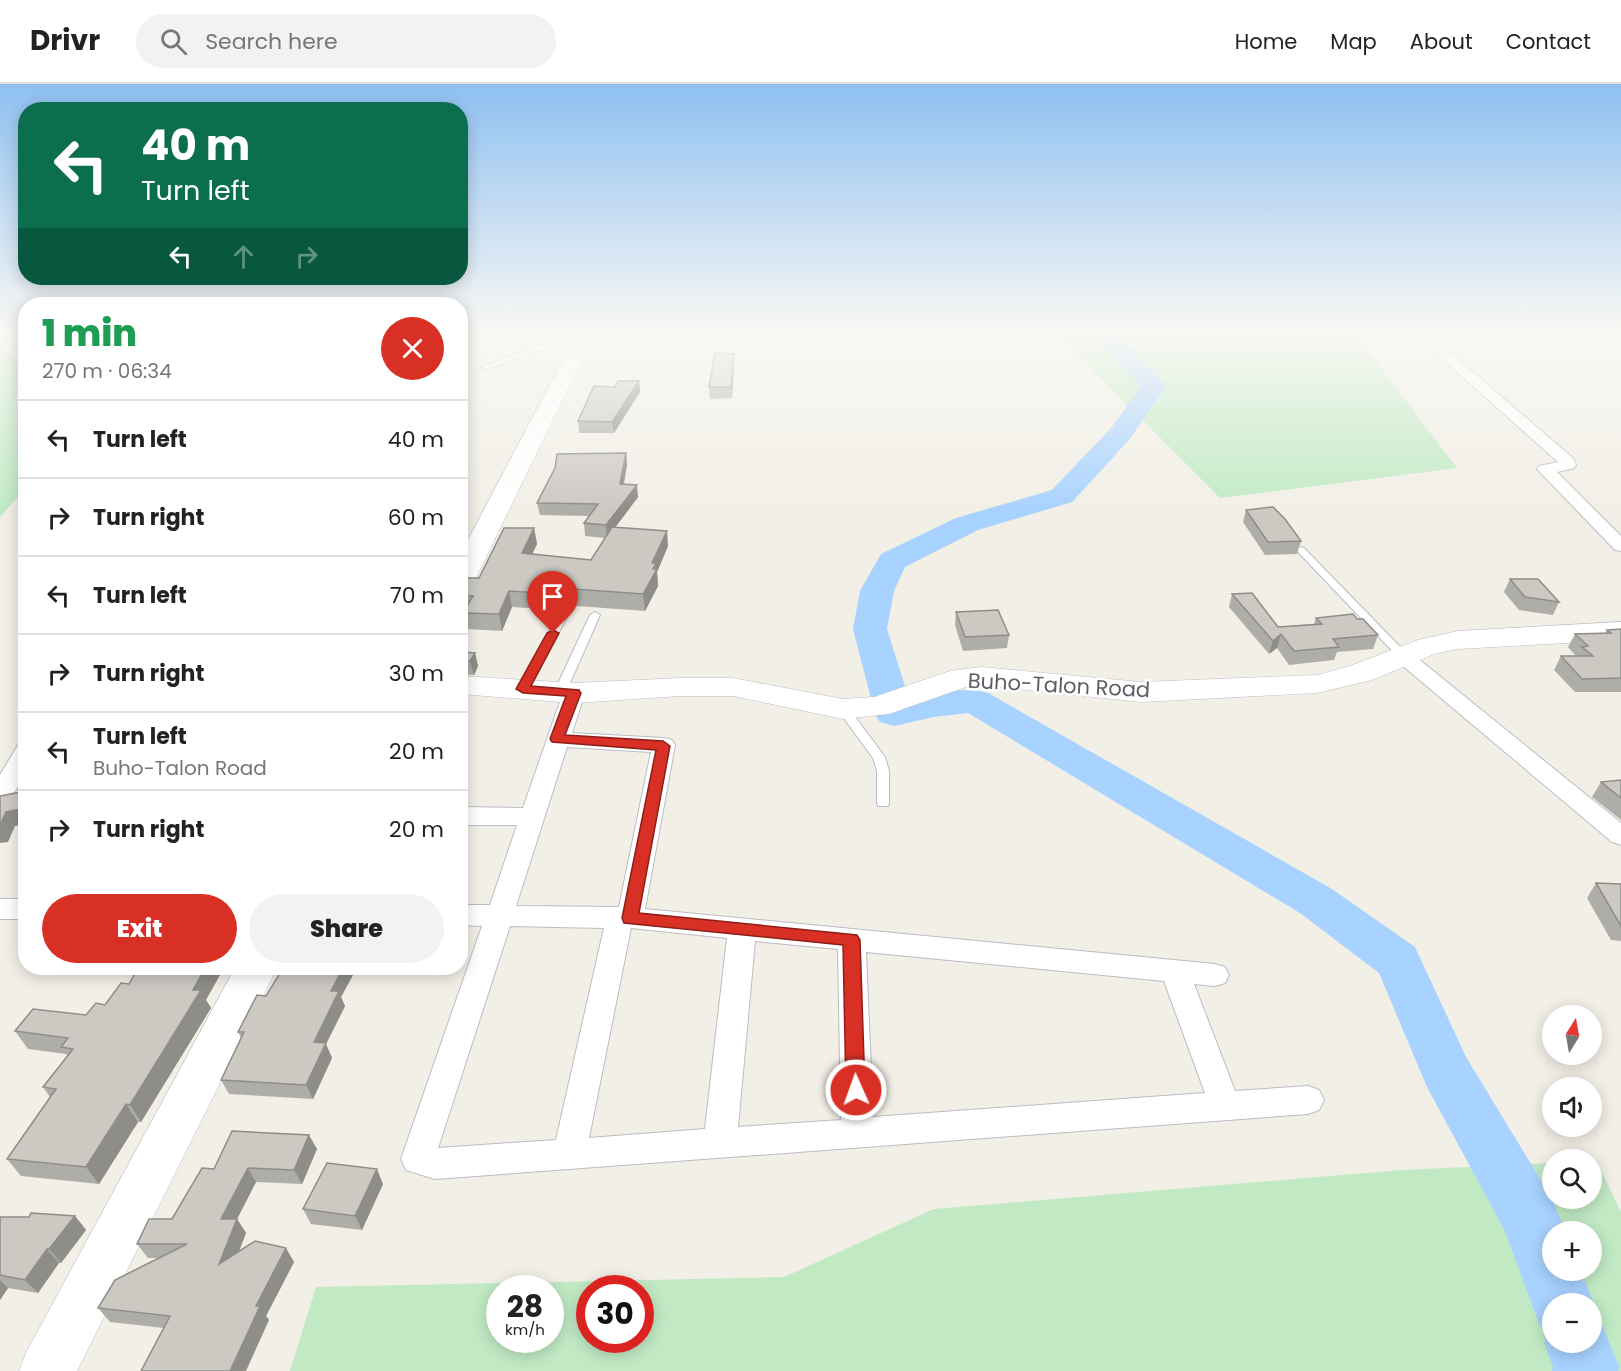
<!DOCTYPE html>
<html lang="en">
<head>
<meta charset="utf-8">
<style>
	body { margin:0; font-family:Poppins,sans-serif; background:#f2f2f2; color:#222; height:100vh; display:flex; flex-direction:column; font-size:22px; white-space:nowrap }
	* { box-sizing:border-box; margin:0 }
	p { font-size:20px; color:#767676 }
	.icon { flex:none; width:33px; height:33px; fill:none; stroke:currentColor; stroke-width:2; stroke-linecap:round; stroke-linejoin:round }
	.map { position:relative; flex:1; overflow:hidden }
	.details { position:absolute; left:18px; top:213px; width:450px; height:678px; display:flex; flex-direction:column; background:#fff; border-radius:24px; box-shadow:0 3px 15px #0003 }
	.details>* { flex:none }
	.guide { position:absolute; left:18px; top:18px; width:450px; height:183px; border-radius:24px; box-shadow:0 3px 15px #0003; background:#0b6e4f; color:#fff; overflow:hidden }
	.needle { width:39px; rotate:11deg }
	.buttons { position:absolute; left:1542px; top:921px; display:grid; gap:12px }
	.buttons a { display:grid; place-items:center; width:60px; height:60px; border-radius:50%; background:#fff; box-shadow:0 3px 15px #0003; font-size:30px }
	.speed { position:absolute; left:486px; top:1191px; display:flex; gap:12px; font-size:30px; font-weight:700; text-align:center }
	.speed>* { display:grid; place-content:center; width:78px; height:78px; border-radius:50%; background:#fff; box-shadow:0 3px 15px #0003; line-height:1 }
	.speed small { font-size:15px; font-weight:400 }
	.speed .limit { border:9px solid #d22; background:#fff; color:#111 }
	.pin { position:absolute; display:grid; place-items:center; width:51px; height:51px; color:#fff; margin:-62px -26px; border-radius:50% 50% 50% 0; rotate:-45deg; box-shadow:0 0 6px #0007 }
	.pin .icon { rotate:45deg }
	.me { position:absolute; width:66px; margin:-33px; rotate:358deg; stroke-linejoin:round; filter:drop-shadow(0 0 4px #0008) }
	.turn { display:flex; align-items:center; gap:21px; height:126px; padding:0 24px; font-size:27px }
	.turn .icon { width:78px; height:78px; stroke-width:2.5 }
	.turn b { display:block; font-size:42px; line-height:51px }
	.lanes { display:flex; align-items:center; height:57px; padding:0 24px; background:#0003; justify-content:center; gap:30px; direction:ltr }
	.lanes .off { opacity:.35 }
	.round { display:grid; place-items:center; flex:none; width:63px; height:63px; border-radius:32px; background:#f2f2f2 }
	.overview { display:flex; align-items:center; justify-content:space-between; height:102px; padding:0 24px }
	h1 { font-size:36px; font-weight:800; line-height:45px; color:#1e9e55 }
	.action { display:flex; gap:12px; margin-top:auto; padding:12px 24px }
	.action a { flex:1; height:69px; border-radius:36px; background:#d93025; color:#fff; font-size:24px; font-weight:800; line-height:69px; text-align:center }
	.action a+a { background:#f2f2f2; color:#222 }
	ul { padding:0; list-style:none }
	li { display:flex; align-items:center; gap:18px; height:78px; padding:0 24px; border-top:2px solid #e0e0e0 }
	li div { flex:1 }
	li b { display:block; font-size:22px }
	li em { font-style:normal }
	header { display:flex; align-items:center; gap:36px; box-sizing:border-box; height:84px; padding:0 30px; background:#fff; border-bottom:2px solid #e0e0e0 }
	header strong { font-size:28px }
	nav { display:flex; gap:33px; margin-inline-start:auto; font-size:21px }
	.search { width:420px; height:54px; background:#f2f2f2; display:flex; align-items:center; gap:15px; box-sizing:border-box; padding:0 21px; border-radius:33px; color:#767676; font-size:22px }
	.map>svg:first-child { display:block }
	.green { fill:#c1eac4; fill-rule:evenodd }
	.lines { fill:none; stroke-linecap:round; stroke-linejoin:round }
	.river { fill:#a8d2ff; fill-rule:evenodd }
	.lane-casing { stroke:#babdc2; stroke-width:2 }
	.street-casing { stroke:#babdc2; stroke-width:2 }
	.secondary-casing { stroke:#bbbec5; stroke-width:1 }
	.lane { fill:#fff; fill-rule:evenodd }
	.street { fill:#fff; fill-rule:evenodd }
	.secondary { fill:#fff; fill-rule:evenodd }
	.wall { fill:#afada8 }
	.shaded-wall { fill:#8f8d88 }
	.building { fill:#ccc9c3; stroke:#8f8d88; stroke-width:1.5 }
	.route { fill:#d93025; stroke:#8d1f18; stroke-width:1.5 }
	.labels { text-anchor:middle; dominant-baseline:central; stroke-width:5; stroke-linejoin:round; paint-order:stroke }
	.street-label { font-size:21px; fill:#5d6167; stroke:#fff }
</style>
</head>
<body>
<header>
<strong>Drivr</strong>
<div class="search"><svg class="icon" aria-label="search" viewBox="0 0 24 24"><circle cx="10" cy="10" r="6"/><path d="M15 15l6 6"/></svg>Search here</div>
<nav><a>Home</a><a>Map</a><a>About</a><a>Contact</a></nav>
</header>
<div class="map">
<svg width="1621" height="1287" viewBox="0 0 1621 1287">
	<rect width="100%" height="100%" fill="#f1efe6"/>
	<!-- green -->
	<g class="green">
		<polygon points="1054,247 1353,247 1457,384 1220,414"/>
		<polygon points="0,265 25,277 26,404 0,433"/>
		<path d="M1592 1078H1597L1621 1128V1287H290L316 1203 784 1193 934 1125 1401 1086 1552 1079V1114H1592ZM1552 1148H1592V1186H1552ZM500 1204H550V1256H500ZM590 1204H640V1256H590ZM1552 1220H1592V1258H1552Z"/>
	</g>
	<g class="lines">
		<!-- river -->
		<path class="river" d="M1091 247H1115L1166 302 1129 356 1072 418 978 446 905 483 894 507 887 545 909 615C934 609 963 602 988 609L1332 805 1415 863 1466 973 1551 1113 1566 1148H1552V1186H1581L1594 1220 1592 1225V1220H1552V1258H1592V1231L1600 1235 1619 1283 1618 1287H1552L1553 1283 1544 1258 1549 1246 1540 1242 1504 1145 1427 1003 1379 889 1300 829 968 629 934 633 894 642 880 638 875 630 853 545 860 507 881 470 956 434 1052 406 1111 344 1141 303Z"/>
		<defs>
			<g id="lane">
				<polygon points="584,252 587,254 586,255 540,266 488,285 481,283 536,263"/>
				<polygon points="1301,463 1304,464 1408,571 1410,573 1408,575 1400,575 1298,468 1298,464"/>
				<polygon points="563,528 568,531 529,605 523,608 519,607 517,605 558,531"/>
				<polygon points="595,528 600,531 566,608 564,610 556,610 554,608 590,531"/>
				<polygon points="843,621 847,622 885,673 889,687 889,719 888,722 878,722 877,719 877,687 873,674 837,625"/>
			</g>
			<g id="street">
				<polygon points="1411,247 1425,247 1574,375 1576,381 1574,384 1557,388 1621,452 1621,467 1615,466 1537,385 1539,382 1558,378"/>
				<polygon points="1404,567 1411,569 1621,739 1621,761 1612,758 1397,577 1394,573 1397,569"/>
				<path d="M574 602 582 604 585 609 572 649 664 654 672 656 675 661 645 825 1215 880 1225 883 1229 891 1225 899 1215 902 1194 900 1235 1007 1308 1002 1319 1006 1324 1016 1319 1026 1308 1030 435 1095 406 1086 401 1075 482 842 460 841V821H490L517 741H460V723L523 724 563 609 566 604ZM567 663 651 668 619 823 516 822ZM510 842 604 844 556 1056 438 1064ZM631 844 727 854 705 1045 589 1054ZM755 857 838 865 841 1036 738 1043ZM866 868 1164 897 1205 1009 873 1033Z"/>
				<polygon points="26,659 26,688 9,718 0,720 0,691 18,661"/>
				<rect x="0" y="815" width="26" height="20"/>
			</g>
			<g id="secondary">
				<polygon points="578,247 596,247 474,498 470,504 460,506 460,471"/>
				<polygon points="1621,538 1621,556 1458,565 1437,569 1372,596 1317,609 1141,618 981,601 966,603 889,630 843,635 733,612 681,612 574,619 460,610 460,592 574,599 681,594 733,594 843,615 874,613 950,587 981,583 1141,598 1317,591 1350,582 1418,556 1458,547"/>
				<polygon points="235,884 277,884 77,1287 19,1287 27,1267"/>
			</g>
		</defs>
		<!-- lane casing -->
		<use href="#lane" class="lane-casing"/>
		<!-- street casing -->
		<use href="#street" class="street-casing"/>
		<!-- secondary casing -->
		<use href="#secondary" class="secondary-casing"/>
		<!-- lane -->
		<use href="#lane" class="lane"/>
		<!-- street -->
		<use href="#street" class="street"/>
		<!-- secondary -->
		<use href="#secondary" class="secondary"/>
	</g>
	<!-- wall -->
	<g class="wall">
		<polygon points="506,247 534,247 531,249"/>
		<polygon points="734,281 732,314 710,315 709,303"/>
		<polygon points="639,297 640,308 614,349 579,349 578,337 615,303"/>
		<polygon points="626,369 627,381 624,400 638,413 615,444 668,462 657,488 658,502 645,527 563,521 560,526 512,523 502,547 467,545 463,528 460,528 460,503 479,494 534,444 537,460 532,470 591,476 605,454 585,452 584,439 589,432 540,431 537,419"/>
		<polygon points="1246,426 1301,457 1297,470 1265,471 1243,438"/>
		<polygon points="1510,495 1559,518 1553,531 1519,526 1504,508"/>
		<polygon points="1232,510 1278,543 1314,540 1316,534 1357,535 1378,551 1373,565 1337,568 1334,576 1289,581 1277,564 1269,570 1229,523"/>
		<polygon points="956,528 1009,551 1007,564 963,567 955,541"/>
		<polygon points="1621,545 1621,608 1575,608 1554,586 1561,572 1576,572 1568,563 1575,550 1605,549 1607,546"/>
		<polygon points="460,568 475,569 478,582 474,591 460,590"/>
		<polygon points="1621,696 1621,736 1592,713 1601,698"/>
		<polygon points="1596,799 1621,800 1621,857 1611,856 1587,814"/>
		<polygon points="352,885 354,889 341,913 345,922 326,960 332,974 313,1015 229,1010 221,996 241,954 238,948 266,912"/>
		<polygon points="206,916 211,924 141,1038 138,1038 99,1100 21,1092 7,1075 50,1013 43,1003 68,972 66,970 28,965 15,947 86,931 105,921"/>
		<polygon points="317,1065 302,1100 256,1098 237,1135 246,1149 238,1168 294,1178 266,1232 269,1236 164,1244 110,1238 98,1224 159,1174 148,1174 137,1160 172,1135 214,1085"/>
		<polygon points="383,1100 362,1146 311,1140 303,1125"/>
		<polygon points="75,1132 86,1146 61,1179 59,1179 38,1209 8,1204 0,1216 0,1133 29,1133"/>
	</g>
	<!-- shaded-wall -->
	<g class="shaded-wall">
		<polygon points="734,270 734,281 732,314 731,303"/>
		<polygon points="639,297 640,308 614,349 612,338"/>
		<polygon points="626,369 627,381 621,412 620,400"/>
		<polygon points="637,401 638,413 607,454 606,441"/>
		<polygon points="461,419 463,431 460,436"/>
		<polygon points="534,444 537,460 525,485 522,469"/>
		<polygon points="667,447 668,462 657,488 658,502 645,527 643,510 652,479"/>
		<polygon points="561,504 563,521 560,526 558,510"/>
		<polygon points="509,507 512,523 502,547 499,530"/>
		<polygon points="1281,550 1277,564 1269,570 1273,557"/>
		<polygon points="475,569 478,582 474,591 470,577"/>
		<polygon points="460,603 463,612 460,618"/>
		<polygon points="26,724 26,740 15,742 8,758 0,759 0,741 6,728"/>
		<polygon points="205,884 224,884 206,916 211,924 141,1038 130,1021"/>
		<polygon points="343,884 352,884 354,889 341,913 345,922 326,960 332,974 313,1015 306,1001 314,958 331,907"/>
		<polygon points="126,1020 138,1038 99,1100 86,1083"/>
		<polygon points="309,1051 317,1065 302,1100 294,1086"/>
		<polygon points="248,1084 256,1098 237,1135 246,1149 229,1194 219,1180 221,1135"/>
		<polygon points="377,1085 383,1100 362,1146 355,1132"/>
		<polygon points="75,1132 86,1146 61,1179 49,1165"/>
		<polygon points="286,1164 294,1178 266,1232 269,1236 246,1287 230,1287 256,1222"/>
		<polygon points="47,1165 59,1179 38,1209 25,1196"/>
		<polygon points="0,1196 8,1204 0,1216"/>
	</g>
	<!-- building -->
	<g class="building">
		<polygon points="715,269 734,270 731,303 709,303"/>
		<polygon points="618,297 639,297 612,338 578,337 594,302 615,303"/>
		<polygon points="626,369 620,400 637,401 606,441 584,439 598,420 537,419 555,384 557,370"/>
		<polygon points="1273,423 1285,435 1301,457 1268,458 1246,426"/>
		<polygon points="612,443 667,447 652,479 656,479 653,485 657,485 643,510 561,504 558,510 509,507 499,530 463,529 473,512 460,512 460,503 466,494 479,494 504,444 534,444 522,469 591,476"/>
		<polygon points="1510,495 1538,495 1559,518 1525,513"/>
		<polygon points="1252,509 1278,543 1322,540 1316,534 1353,530 1357,535 1363,535 1378,551 1333,555 1339,563 1294,567 1281,550 1273,557 1232,510"/>
		<polygon points="998,526 1009,551 965,553 956,528"/>
		<polygon points="1621,545 1621,594 1582,595 1561,572 1593,572 1582,563 1588,562 1575,550 1611,549 1607,546"/>
		<polygon points="460,568 475,569 470,577 460,577"/>
		<polygon points="1621,696 1621,714 1601,698"/>
		<polygon points="26,707 26,724 6,728 0,741 0,712"/>
		<polygon points="1596,799 1621,800 1621,842"/>
		<polygon points="138,884 205,884 193,906 201,906 130,1021 126,1020 86,1083 7,1075 56,1005 43,1003 73,965 61,963 68,954 15,947 33,925 86,931 96,919 105,921 121,899 129,900"/>
		<polygon points="283,884 343,884 331,907 339,907 314,958 326,959 306,1001 221,996 244,948 238,948 257,911 266,912"/>
		<polygon points="232,1047 309,1051 294,1086 248,1084 221,1135 237,1135 219,1180 255,1157 286,1164 256,1222 260,1222 230,1287 141,1287 170,1232 98,1224 115,1196 187,1160 137,1160 149,1135 172,1135 202,1084 214,1085"/>
		<polygon points="327,1079 377,1085 355,1132 303,1125"/>
		<polygon points="31,1129 75,1132 49,1165 47,1165 25,1196 0,1191 0,1133 29,1133"/>
	</g>
	<!-- sky -->
	<linearGradient id="sky" x2="0" y2="1"><stop stop-color="#8ec0f1"/><stop offset="0.58" stop-color="#f9f8f4"/><stop offset="1" stop-color="#f9f8f4" stop-opacity="0"/></linearGradient>
	<rect width="1621" height="427" fill="url(#sky)"/>
	<!-- route -->
	<polygon class="route" points="553,546 559,549 531,602 579,606 581,609 565,651 663,657 670,662 639,829 857,851 860,856 865,1006 862,1012 856,1015 849,1012 846,1006 843,861 624,839 622,834 656,666 552,658 550,655 566,612 523,609 516,605 547,549"/>
	<g class="labels">
		<!-- street labels -->
		<g class="street-label">
			<text transform="translate(1059 601) rotate(3)">Buho-Talon Road</text>
		</g>
	</g>
</svg>
<div class="buttons">
<a><svg class="needle" viewBox="-14 -14 28 28"><path d="M0-13l5 13h-10z" fill="#e53935"/><path d="M0 13l5-13h-10z" fill="#767676"/></svg></a>
<a><svg class="icon" aria-label="sound" viewBox="0 0 24 24"><path d="M4 9h4l5-4v14l-5-4H4zM17 9q2 3 0 6"/></svg></a>
<a><svg class="icon" aria-label="search" viewBox="0 0 24 24"><circle cx="10" cy="10" r="6"/><path d="M15 15l6 6"/></svg></a>
<a>+</a>
<a>−</a>
</div>
<div class="speed"><div>28<small>km/h</small></div><div class="limit">30</div></div>
<div class="pin" style="left:553px;top:549px;background:#d93025"><svg class="icon" aria-label="arrive" viewBox="0 0 24 24"><path d="M6 21V4h12l-3 4 3 4H6"/></svg></div>
<svg class="me" style="left:856px;top:1006px" viewBox="-20 -20 40 40"><circle r="17" fill="#d93025" stroke="#fff" stroke-width="3"/><path d="M0-11L8 9 0 5-8 9z" fill="#fff"/></svg>
<div class="guide">
<div class="turn"><svg class="icon" aria-label="left" viewBox="0 0 24 24"><path d="M17 20v-9H6M10 6l-5 5 5 5"/></svg><div><b>40 m</b>Turn left</div></div>
<div class="lanes"><svg class="icon" aria-label="left" viewBox="0 0 24 24"><path d="M17 20v-9H6M10 6l-5 5 5 5"/></svg><svg class="icon off" aria-label="ahead" viewBox="0 0 24 24"><path d="M12 20V5M6 11l6-6 6 6"/></svg><svg class="icon off" aria-label="right" viewBox="0 0 24 24"><path d="M7 20v-9h11M14 6l5 5-5 5"/></svg></div>
</div>
<section class="details">
<div class="overview"><div><h1>1 min</h1><p>270 m · 06:34</p></div><a class="round" style="background:#d93025;color:#fff"><svg class="icon" aria-label="close" viewBox="0 0 24 24"><path d="M6 6l12 12M18 6L6 18"/></svg></a></div>
<ul>
<li><svg class="icon" aria-label="left" viewBox="0 0 24 24"><path d="M17 20v-9H6M10 6l-5 5 5 5"/></svg><div><b>Turn left</b></div><em>40 m</em></li>
<li><svg class="icon" aria-label="right" viewBox="0 0 24 24"><path d="M7 20v-9h11M14 6l5 5-5 5"/></svg><div><b>Turn right</b></div><em>60 m</em></li>
<li><svg class="icon" aria-label="left" viewBox="0 0 24 24"><path d="M17 20v-9H6M10 6l-5 5 5 5"/></svg><div><b>Turn left</b></div><em>70 m</em></li>
<li><svg class="icon" aria-label="right" viewBox="0 0 24 24"><path d="M7 20v-9h11M14 6l5 5-5 5"/></svg><div><b>Turn right</b></div><em>30 m</em></li>
<li><svg class="icon" aria-label="left" viewBox="0 0 24 24"><path d="M17 20v-9H6M10 6l-5 5 5 5"/></svg><div><b>Turn left</b><p>Buho-Talon Road</p></div><em>20 m</em></li>
<li><svg class="icon" aria-label="right" viewBox="0 0 24 24"><path d="M7 20v-9h11M14 6l5 5-5 5"/></svg><div><b>Turn right</b></div><em>20 m</em></li>
</ul>
<div class="action"><a>Exit</a><a>Share</a></div>
</section>
</div>
</body>
</html>
